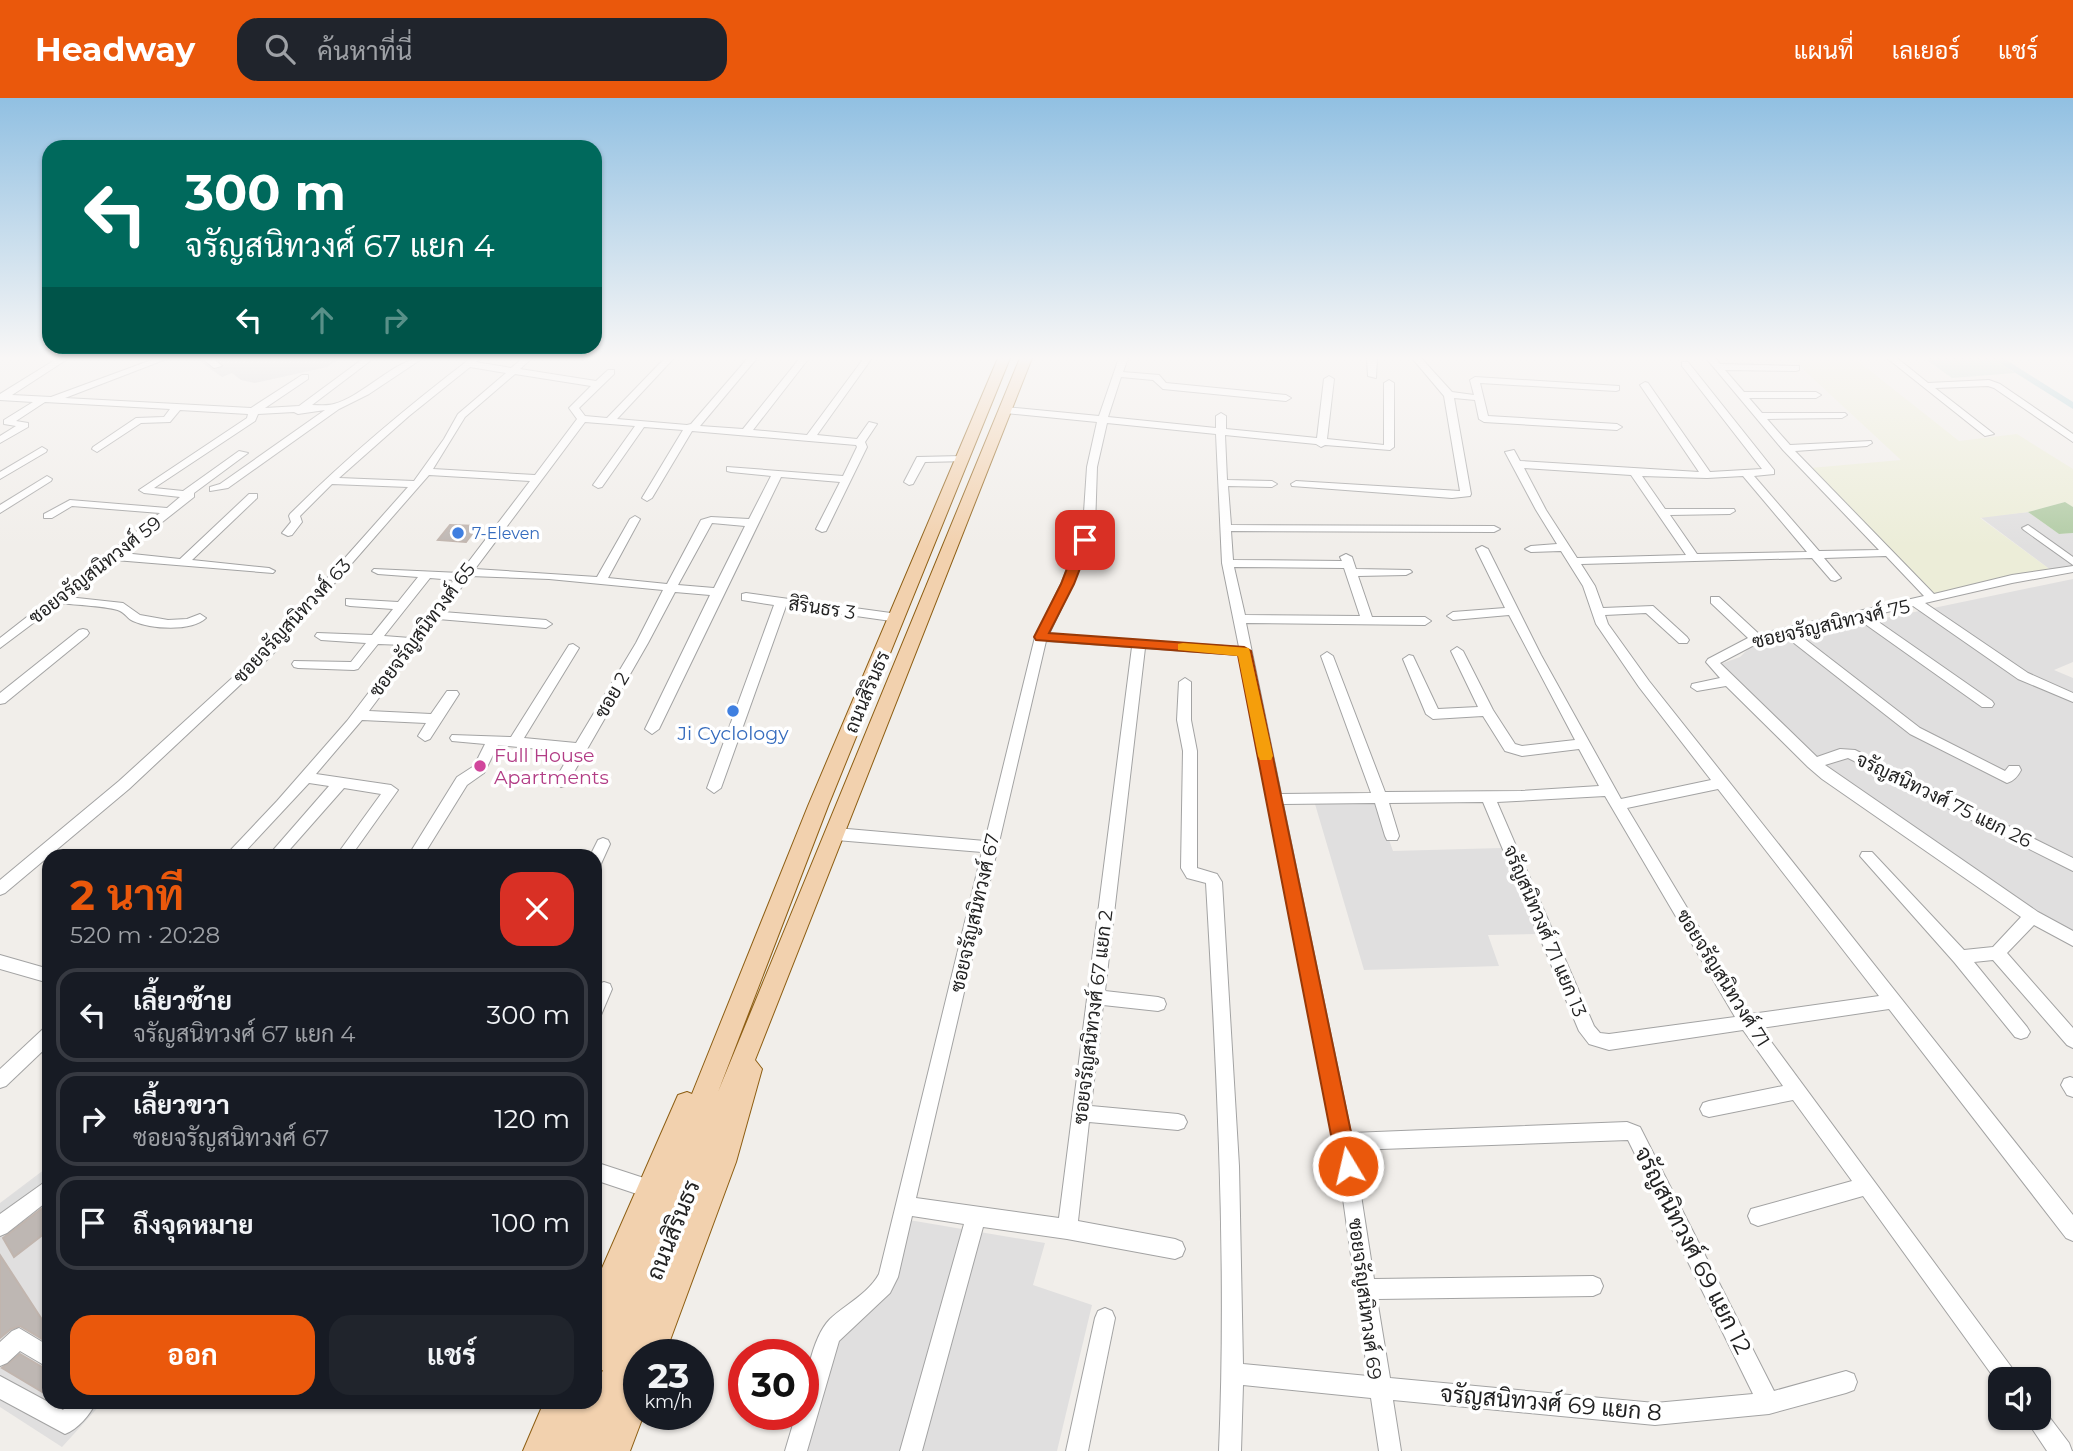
<!DOCTYPE html>
<html lang="th">
<head>
<meta charset="utf-8">
<style>
	body { margin:0; font-family:Montserrat,Sarabun,sans-serif; background:#20242c; color:#f1f3f6; height:100vh; display:flex; flex-direction:column; font-size:26px; white-space:nowrap }
	* { box-sizing:border-box; margin:0 }
	p { font-size:23px; color:#9ea1a6 }
	.icon { flex:none; width:38px; height:38px; fill:none; stroke:currentColor; stroke-width:2; stroke-linecap:round; stroke-linejoin:round }
	.map { position:relative; flex:1; overflow:hidden }
	.details { position:absolute; left:42px; top:751px; width:560px; height:560px; display:flex; flex-direction:column; background:#171b24; border-radius:21px; box-shadow:0 2px 5px #0004 }
	.details>* { flex:none }
	.top-card { position:absolute; left:42px; top:42px; width:560px; height:214px; border-radius:21px; box-shadow:0 2px 5px #0004; background:#00695c; color:#fff; overflow:hidden }
	.controls { position:absolute; left:1988px; top:1269px; display:grid; gap:14px }
	.controls a { display:grid; place-items:center; width:63px; height:63px; border-radius:14px; background:#171b24; box-shadow:0 2px 5px #0004; font-size:35px }
	.speed { position:absolute; left:623px; top:1241px; display:flex; gap:14px; font-size:35px; font-weight:700; text-align:center }
	.speed>* { display:grid; place-content:center; width:91px; height:91px; border-radius:50%; background:#171b24; box-shadow:0 2px 5px #0004; line-height:1 }
	.speed small { font-size:18px; font-weight:400 }
	.speed .limit { border:10px solid #d22; background:#fff; color:#111 }
	.pin { position:absolute; display:grid; place-items:center; width:60px; height:60px; color:#fff; margin:-30px; border-radius:14px; box-shadow:0 4px 10px #0006 }
	.me { position:absolute; width:77px; margin:-38px; rotate:351deg; stroke-linejoin:round; filter:drop-shadow(0 0 5px #0008) }
	.turn { display:flex; align-items:center; gap:24px; height:147px; padding:0 28px; font-size:32px }
	.turn .icon { width:91px; height:91px; stroke-width:2.5 }
	.turn b { display:block; font-size:49px; line-height:60px }
	.lanes { display:flex; align-items:center; height:66px; padding:0 28px; background:#0003; justify-content:center; gap:35px; direction:ltr }
	.lanes .off { opacity:.35 }
	.round { display:grid; place-items:center; flex:none; width:74px; height:74px; border-radius:21px; background:#20242c }
	.head { display:flex; align-items:center; justify-content:space-between; height:119px; padding:0 28px }
	h1 { font-size:42px; font-weight:700; line-height:52px; color:#ea580c }
	.cta { display:flex; gap:14px; margin-top:auto; padding:14px 28px }
	.cta a { flex:1; height:80px; border-radius:21px; background:#ea580c; color:#fff; font-size:28px; font-weight:700; line-height:80px; text-align:center }
	.cta a+a { background:#20242c; color:#f1f3f6 }
	ul { padding:0; list-style:none }
	li { display:flex; align-items:center; gap:21px; height:94px; margin:0 14px 10px; padding:0 14px; border:4px solid #363941; border-radius:21px }
	li div { flex:1 }
	li b { display:block; font-size:26px }
	li em { font-style:normal }
	header { display:flex; align-items:center; gap:42px; box-sizing:border-box; height:98px; padding:0 35px; background:#ea580c; color:#fff }
	header strong { font-size:33px }
	nav { display:flex; gap:38px; margin-inline-start:auto; font-size:24px }
	.search { width:490px; height:63px; background:#20242c; display:flex; align-items:center; gap:18px; box-sizing:border-box; padding:0 24px; border-radius:21px; color:#9ea1a6; font-size:26px }
	.map>svg:first-child { display:block }
	.residential { fill:#e0dfdf }
	.religious { fill:#d0d0d0 }
	.farmland { fill:#ecedd8 }
	.forest { fill:#b1cba4 }
	.wetland { fill:#c9ddd3 }
	.parking { fill:#dedede }
	.lines { fill:none; stroke-linecap:round; stroke-linejoin:round }
	.canal { fill:#b0d2d9; fill-rule:evenodd }
	.building { fill:#beb7b3; stroke:#c1b5ae; stroke-width:2 }
	.minor-casing { stroke:#a3a3a3; stroke-width:2 }
	.major-casing { stroke:#8d5e13; stroke-width:2 }
	.minor { fill:#fff; fill-rule:evenodd }
	.major { fill:#f2d1ae; fill-rule:evenodd }
	.route { fill:#ea580c; stroke:#983908; stroke-width:2 }
	.slow { fill:#f59e0b }
	.shop-dot { fill:#3f7fe0; stroke:#fff; stroke-width:2.5 }
	.hotel-dot { fill:#d1479c; stroke:#fff; stroke-width:2.5 }
	.labels { text-anchor:middle; dominant-baseline:central; stroke-width:7; stroke-linejoin:round; paint-order:stroke }
	.far-shop-label { font-size:16px; fill:#366cbe; stroke:#fff; text-anchor:start }
	.street-label { font-size:19px; fill:#222; stroke:#fff }
	.shop-label { font-size:19px; fill:#366cbe; stroke:#fff }
	.hotel-label { font-size:19px; fill:#b23c85; stroke:#fff; text-anchor:start }
	.near-street-label { font-size:23px; fill:#222; stroke:#fff }
</style>
</head>
<body>
<header>
<strong>Headway</strong>
<div class="search"><svg class="icon" aria-label="search" viewBox="0 0 24 24"><circle cx="10" cy="10" r="6"/><path d="M15 15l6 6"/></svg>ค้นหาที่นี่</div>
<nav><a>แผนที่</a><a>เลเยอร์</a><a>แชร์</a></nav>
</header>
<div class="map">
<svg width="2073" height="1353" viewBox="0 0 2073 1353">
	<rect width="100%" height="100%" fill="#f1eeea"/>
	<!-- residential -->
	<g class="residential">
		<polygon points="2028,414 2059,436 2073,435 2073,472 2052,473 1980,419"/>
		<polygon points="2073,481 2073,564 2054,572 2073,580 2073,834 1979,778 1824,671 1718,567 1740,559 1751,548"/>
		<polygon points="1376,705 1393,753 1501,750 1538,836 1488,837 1499,868 1364,872 1315,706"/>
		<polygon points="49,1068 49,1304 103,1304 62,1349 0,1309 0,1105"/>
		<polygon points="909,1122 1045,1145 1033,1187 1092,1207 1057,1353 803,1353 835,1241 894,1188"/>
	</g>
	<!-- religious -->
	<polygon class="religious" points="195,260 341,260 327,269 255,285 241,282 232,275 222,279"/>
	<!-- farmland -->
	<polygon class="farmland" points="1791,260 1854,260 1959,343 2017,336 2073,371 2073,409 2065,404 2028,414 1980,420 2052,473 1935,497 1810,370 1901,362"/>
	<!-- forest -->
	<polygon class="forest" points="2065,404 2073,409 2073,435 2059,436 2028,414"/>
	<!-- wetland -->
	<polygon class="wetland" points="1924,260 1992,260 2015,275 1952,280"/>
	<!-- parking -->
	<polygon class="parking" points="49,1071 49,1083 0,1119 0,1106"/>
	<g class="lines">
		<!-- canal -->
		<polygon class="canal" points="1992,260 2003,260 2073,304 2073,311"/>
	</g>
	<!-- building -->
	<g class="building">
		<polygon points="450,427 478,428 466,444 438,442"/>
		<polygon points="49,1105 49,1132 14,1159 3,1140"/>
		<polygon points="0,1157 41,1220 49,1225 49,1245 20,1228 11,1231 0,1240"/>
		<polygon points="20,1256 49,1273 49,1298 2,1270"/>
	</g>
	<g class="lines">
		<defs>
			<g id="minor">
				<path d="M58 260H69L12 297 51 299 157 260H169L65 300 251 310 302 277H308V281L265 310 299 308 364 260H374L312 307C319 307 328 308 334 306 362 299 398 259 423 260L369 296 339 311 228 390 210 393V389L220 386 325 312 298 316 294 314 258 316 255 323 154 390 183 393 239 353 248 355 194 395V399L123 455 180 461 249 396H257V400L192 462 269 470 275 473 273 475 115 462 68 499 123 505 140 517 168 522 187 521 200 516 206 520C191 534 151 531 133 523 128 521 125 515 120 513 109 508 74 507 60 505L0 550V540L160 415 72 408 52 420H44V416L70 402 167 410 180 399 144 395 139 392 247 320 248 316 180 312 170 324 141 325 97 354 92 351 93 349 136 320 164 319 170 311 45 304 16 323 28 325V329L0 345V338L16 328 4 326V322L33 304 0 302V296Z"/>
				<polygon points="202,260 212,260 222,268 214,270"/>
				<path d="M471 260H480L476 264 511 270 523 260H532L520 271 596 283 608 272H614V276L579 310 585 318 607 320 665 260H674L617 321 687 327 691 326 748 260H757L700 328 743 331 800 260H809L753 332 807 337 864 260H872L817 337 857 341 869 324 877 326 865 344 867 349 826 433 822 434 816 431 840 384 781 379 659 631 652 636 645 631 710 497 675 494 648 545 566 688 561 689 554 684 571 654 498 647 484 675 467 687 423 758H408L457 679 474 668 485 646 452 643 450 640 452 637 511 639 569 547 573 546 579 550 524 640 576 645 636 545 663 492 549 481 470 478 443 514 546 522 552 526 546 530 438 521 369 613 431 616 447 593H457L459 596 430 641 425 643 418 638 426 625 362 622 316 676 391 687 398 692 351 758H336L381 696 344 690 284 758H268L329 688 309 685 241 758H225L277 703 347 623 405 547 378 546 358 571 354 572 298 570 294 569 292 566 294 563 351 564 366 545 321 542 315 538 317 535 372 537 393 511 350 508 346 507V501L398 504 418 479 378 476 372 473 374 471 460 475 530 383 429 377 271 558 129 691 5 795 0 797V782L119 683 263 552 408 389 332 386 300 418 302 424 292 437 288 438 282 435 291 424 289 418 290 416C346 360 407 309 471 260ZM470 269 506 275 458 316 444 341 414 383 339 380 409 318ZM515 276 591 288 569 310 577 321 535 377 433 371 465 319ZM585 324 635 328 593 387 598 390 602 389 644 329 683 332 642 400 647 403 652 400 692 333 856 347 857 349 843 378 727 369V373L731 374 771 378 749 421 711 419 701 422 667 486 608 480 640 421 635 418 630 421 597 479 475 471ZM712 425 745 428 714 490 678 487ZM430 480 454 482 410 540 384 538Z"/>
				<path d="M1119 260H1128L1123 274 1159 277 1166 285 1286 297 1291 300 1286 303 1163 291 1153 282 1121 279 1108 319 1216 330V318L1221 315 1226 318V331L1317 340 1324 281 1329 278 1334 281 1327 341 1384 347V285L1389 282 1394 285V349L1390 352 1325 347 1321 349 1316 346 1225 337 1227 382 1272 383 1277 386 1272 389 1228 388 1231 427 1494 428 1500 431 1494 434 1231 433 1233 462 1342 463 1340 459 1346 456 1352 459 1356 471 1410 472 1412 474 1406 477 1358 478 1372 519H1425L1431 523 1425 527 1246 525 1281 696 1371 695 1321 558 1327 554 1333 558 1385 694 1521 693 1599 688 1579 651 1522 658 1505 653 1483 618 1433 621 1426 616 1403 561 1409 557 1413 558 1438 611 1478 609 1451 553 1457 549 1463 553 1493 612 1515 646 1522 648 1575 642 1509 517 1453 522 1447 518 1453 514 1505 510 1476 451 1482 448 1488 451 1541 557 1621 701 1711 682 1639 589 1596 526 1583 488 1561 453 1531 454 1525 451 1531 448 1557 446 1536 412 1505 354 1514 352 1520 363 1699 374 1640 287 1645 284 1648 285 1710 374 1762 371 1682 268V264H1688L1774 372V376L1754 378 1819 453 1879 452 1783 352 1706 260H1715L1720 266 1799 268V272L1796 273 1725 272 1744 294H1816L1821 297 1816 300H1749L1762 315H1845L1847 317 1842 320 1767 321 1790 347 1871 343 1872 345 1867 348 1795 353 1934 496 2012 477 2073 468V474L2012 485 1925 505 2028 575 2073 595V604L2018 581 1913 508 1870 518 1992 603 1994 606 1992 609H1982L1858 521 1797 535 1920 630 2005 673 2009 668H2019L2021 672C2018 678 2014 683 2007 685L1910 636 1785 538 1760 544 1720 565 1817 659 1840 651 1855 652 2073 760V773L1848 660 1825 667 2038 814 2073 833V848L2034 827 2007 855 2073 930V950L2067 947 1993 862 1974 864 2027 929 2030 934 2027 939 2021 941 2015 939 1954 864 1860 758 1862 754H1872L1964 852 1993 849 2021 819 1822 681 1808 669 1726 588 1697 593 1691 589 1692 586 1720 580 1706 564 1708 561 1748 540 1711 505V499H1719L1759 536 1924 498 1886 458 1824 460 1841 480 1835 483 1831 482 1812 460 1581 466 1595 488 1603 510 1653 508 1687 539 1689 542 1687 545H1679L1646 515 1605 517 1608 526 1649 583 2073 1117V1143L2066 1140 1889 911 1761 930 2015 1274 2019 1281H2000V1288L1863 1098 1758 1128 1751 1125 1748 1118 1751 1111 1852 1083 1793 1002 1709 1019 1703 1017 1700 1011 1703 1005 1709 1003 1783 988 1743 932 1609 952 1589 946 1579 933 1483 704 1389 705 1399 738 1397 742H1387L1385 738 1375 705 1283 706 1351 1035 1627 1024 1640 1029 1774 1293 1846 1273 1854 1276 1857 1284 1854 1292 1846 1295 1769 1316 1655 1327 1393 1302 1401 1353H1379L1371 1300 1243 1287 1241 1353H1219C1227 1163 1217 974 1206 785L1187 780 1181 770 1183 653 1177 622 1179 584 1185 580 1191 584V622L1197 653V770L1217 776 1222 784 1239 1068 1243 1266 1368 1278 1335 1044 1240 557 1145 550 1105 893 1158 899 1164 901 1166 906 1164 911 1158 913 1103 907 1091 1008 1178 1016 1184 1018 1187 1024 1184 1030 1178 1032 1089 1024 1078 1123 1175 1141 1182 1144 1185 1151 1182 1158 1175 1161 1067 1141 983 1129 922 1353H900L964 1126 912 1118 898 1179 890 1195 839 1243 807 1353H785L796 1316H803C803 1290 811 1240 830 1221 846 1206 868 1196 879 1176L982 754 836 742 831 740 829 736 831 732 836 730 985 743 1035 539 1061 486 1083 429 1087 369 1097 324 1005 315 1000 312 1005 309 1099 318ZM1107 325 1216 336 1222 465 1239 549 1049 536 1073 486 1095 429 1097 369ZM1524 370 1631 377 1686 457 1577 460 1546 412ZM1642 378 1707 380 1743 378 1807 454 1697 456 1670 417 1730 416 1735 413 1734 411H1665ZM1234 469 1344 470 1360 518 1245 517ZM1046 543 1132 549 1059 1120 916 1100ZM1718 691 1879 898 1751 916 1627 710ZM1605 698 1735 919 1609 936 1600 935 1594 928 1497 704ZM1628 1042 1753 1296 1655 1305 1390 1280 1377 1201 1593 1198 1600 1195 1603 1188 1600 1181 1593 1178 1374 1181 1354 1052Z"/>
				<polygon points="1367,260 1377,260 1376,280 1368,278"/>
				<polygon points="1412,260 1421,260 1452,294 1474,297 1470,282 1475,279 1619,288 1619,292 1616,293 1480,285 1488,318 1617,326 1622,329 1617,332 1484,324 1479,321 1475,302 1454,300 1471,396 1470,398 1452,400 1292,388 1291,386 1296,383 1460,393 1444,298"/>
				<polygon points="1887,260 1897,260 1928,285 1989,282 2000,286 2073,336 2073,344 1994,290 1988,288 1935,290 1994,336 1985,338"/>
				<polygon points="42,349 47,352 46,354 0,381 0,374"/>
				<polygon points="963,358 968,361 967,363 925,364 913,386 909,387 904,384 917,359"/>
				<polygon points="47,378 52,381 51,383 0,415 0,407"/>
				<polygon points="2028,427 2073,459 2073,467 2024,432 2022,430"/>
				<polygon points="746,495 898,516 904,520 898,524 786,508 721,690 714,695 707,690 774,507 742,502 742,496"/>
				<polygon points="83,531 87,532 89,535 87,538 5,605 0,606 0,595 79,532"/>
				<polygon points="603,740 608,742 610,746 600,768 595,770 595,758 590,758 598,742"/>
				<polygon points="0,857 49,871 49,885 0,871"/>
				<polygon points="604,884 610,886 612,891 601,917 595,919 595,893 598,886"/>
				<polygon points="49,928 49,947 6,988 0,990 0,971 43,931"/>
				<polygon points="2070,979 2073,980 2073,999 2067,997 2061,987 2064,981"/>
				<polygon points="595,1064 656,1084 658,1091 656,1098 649,1100 595,1082"/>
				<polygon points="49,1081 49,1102 7,1135 0,1138 0,1116"/>
				<polygon points="1105,1210 1112,1213 1115,1220 1088,1353 1066,1353 1095,1220 1098,1213"/>
				<polygon points="19,1230 49,1248 49,1270 20,1253 7,1265 0,1268 0,1244 12,1233"/>
				<path d="M0 1278 63 1312 70 1304H96C90 1317 78 1331 65 1336L0 1301Z"/>
				<polygon points="2039,1310 2044,1312 2069,1345 2072,1353 2047,1353 2025,1320 2039,1320"/>
			</g>
			<polygon id="major" points="998,260 1010,260 828,708 718,994 1020,260 1032,260 755,962 762,971 736,1064 665,1256 639,1256 629,1279 639,1275 639,1316 644,1316 630,1353 523,1353 544,1304 595,1304 595,1292 603,1272 595,1275 595,1186 678,997 687,994 692,996 808,708"/>
		</defs>
		<!-- minor casing -->
		<use href="#minor" class="minor-casing"/>
		<!-- major casing -->
		<use href="#major" class="major-casing"/>
		<!-- minor -->
		<use href="#minor" class="minor"/>
		<!-- major -->
		<use href="#major" class="major"/>
	</g>
	<!-- sky -->
	<linearGradient id="sky" x2="0" y2="1"><stop stop-color="#91c0e2"/><stop offset="0.58" stop-color="#f9f7f6"/><stop offset="1" stop-color="#f9f7f6" stop-opacity="0"/></linearGradient>
	<rect width="2073" height="449" fill="url(#sky)"/>
	<!-- route -->
	<polygon class="route" points="1085,438 1091,442 1074,486 1049,535 1244,549 1251,553 1358,1068 1355,1076 1348,1079 1340,1076 1337,1068 1238,557 1036,542 1034,539 1061,486 1078,442"/>
	<!-- slow -->
	<polygon class="slow" points="1183,545 1249,550 1273,658 1271,662 1260,662 1258,658 1238,558 1178,552 1178,546"/>
	<!-- markers -->
	<g class="shop-dot">
		<circle cx="458" cy="435" r="7"/>
		<circle cx="733" cy="613" r="7"/>
	</g>
	<circle class="hotel-dot" cx="480" cy="668" r="7"/>
	<g class="labels">
		<!-- far-shop labels -->
		<g class="far-shop-label">
			<text x="472" y="435">7-Eleven</text>
		</g>
		<!-- street labels -->
		<g class="street-label">
			<text transform="translate(95 472) rotate(-38)">ซอยจรัญสนิทวงศ์ 59</text>
			<text transform="translate(822 510) rotate(8)">สิรินธร 3</text>
			<text transform="translate(292 523) rotate(-47)">ซอยจรัญสนิทวงศ์ 63</text>
			<text transform="translate(1831 526) rotate(-13)">ซอยจรัญสนิทวงศ์ 75</text>
			<text transform="translate(422 532) rotate(-53)">ซอยจรัญสนิทวงศ์ 65</text>
			<text transform="translate(867 594) rotate(-67)">ถนนสิรินธร</text>
			<text transform="translate(612 597) rotate(-60)">ซอย 2</text>
			<text transform="translate(1944 702) rotate(26)">จรัญสนิทวงศ์ 75 แยก 26</text>
			<text transform="translate(975 815) rotate(-77)">ซอยจรัญสนิทวงศ์ 67</text>
			<text transform="translate(1545 833) rotate(67)">จรัญสนิทวงศ์ 71 แยก 13</text>
			<text transform="translate(1723 880) rotate(58)">ซอยจรัญสนิทวงศ์ 71</text>
			<text transform="translate(1093 919) rotate(-83)">ซอยจรัญสนิทวงศ์ 67 แยก 2</text>
			<text transform="translate(1365 1201) rotate(83)">ซอยจรัญสนิทวงศ์ 69</text>
		</g>
		<!-- shop labels -->
		<g class="shop-label">
			<text x="733" y="635">Ji Cyclology</text>
		</g>
		<!-- hotel labels -->
		<g class="hotel-label">
			<text x="494" y="657">Full House<tspan x="494" dy="22">Apartments</tspan></text>
		</g>
		<!-- near-street labels -->
		<g class="near-street-label">
			<text transform="translate(673 1132) rotate(-68)">ถนนสิรินธร</text>
			<text transform="translate(1693 1152) rotate(63)">จรัญสนิทวงศ์ 69 แยก 12</text>
			<text transform="translate(1551 1305) rotate(5)">จรัญสนิทวงศ์ 69 แยก 8</text>
		</g>
	</g>
</svg>
<div class="controls">
<a><svg class="icon" aria-label="sound" viewBox="0 0 24 24"><path d="M4 9h4l5-4v14l-5-4H4zM17 9q2 3 0 6"/></svg></a>
</div>
<div class="speed"><div>23<small>km/h</small></div><div class="limit">30</div></div>
<div class="pin" style="left:1085px;top:442px;background:#d93025"><svg class="icon" aria-label="arrive" viewBox="0 0 24 24"><path d="M6 21V4h12l-3 4 3 4H6"/></svg></div>
<svg class="me" style="left:1348px;top:1068px" viewBox="-20 -20 40 40"><circle r="17" fill="#ea580c" stroke="#fff" stroke-width="3"/><path d="M0-11L8 9 0 5-8 9z" fill="#fff"/></svg>
<div class="top-card">
<div class="turn"><svg class="icon" aria-label="left" viewBox="0 0 24 24"><path d="M17 20v-9H6M10 6l-5 5 5 5"/></svg><div><b>300 m</b>จรัญสนิทวงศ์ 67 แยก 4</div></div>
<div class="lanes"><svg class="icon" aria-label="left" viewBox="0 0 24 24"><path d="M17 20v-9H6M10 6l-5 5 5 5"/></svg><svg class="icon off" aria-label="ahead" viewBox="0 0 24 24"><path d="M12 20V5M6 11l6-6 6 6"/></svg><svg class="icon off" aria-label="right" viewBox="0 0 24 24"><path d="M7 20v-9h11M14 6l5 5-5 5"/></svg></div>
</div>
<section class="details">
<div class="head"><div><h1>2 นาที</h1><p>520 m · 20:28</p></div><a class="round" style="background:#d93025;color:#fff"><svg class="icon" aria-label="close" viewBox="0 0 24 24"><path d="M6 6l12 12M18 6L6 18"/></svg></a></div>
<ul>
<li><svg class="icon" aria-label="left" viewBox="0 0 24 24"><path d="M17 20v-9H6M10 6l-5 5 5 5"/></svg><div><b>เลี้ยวซ้าย</b><p>จรัญสนิทวงศ์ 67 แยก 4</p></div><em>300 m</em></li>
<li><svg class="icon" aria-label="right" viewBox="0 0 24 24"><path d="M7 20v-9h11M14 6l5 5-5 5"/></svg><div><b>เลี้ยวขวา</b><p>ซอยจรัญสนิทวงศ์ 67</p></div><em>120 m</em></li>
<li><svg class="icon" aria-label="arrive" viewBox="0 0 24 24"><path d="M6 21V4h12l-3 4 3 4H6"/></svg><div><b>ถึงจุดหมาย</b></div><em>100 m</em></li>
</ul>
<div class="cta"><a>ออก</a><a>แชร์</a></div>
</section>
</div>
</body>
</html>
